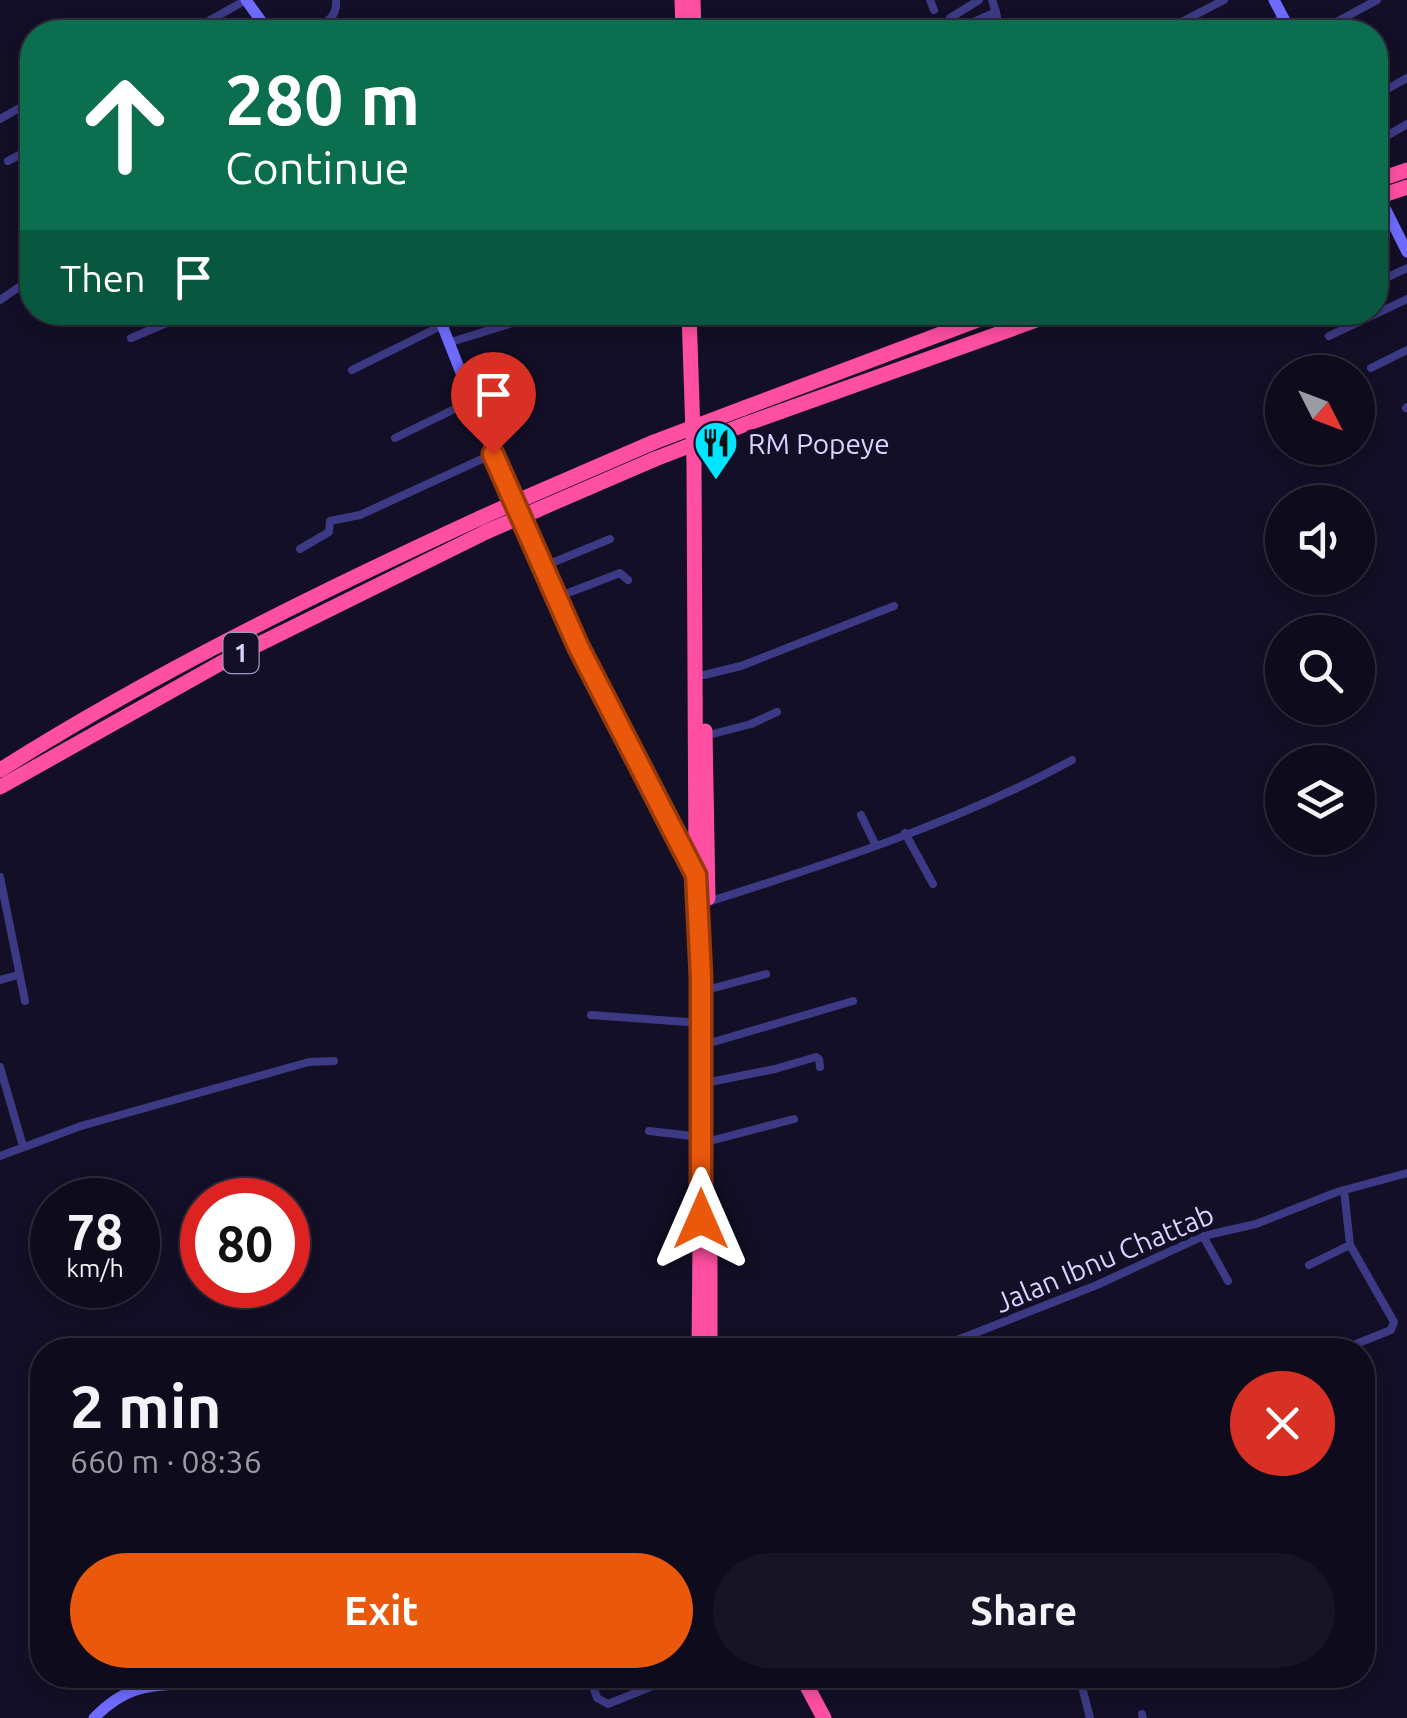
<!DOCTYPE html>
<html lang="en">
<head>
<meta charset="utf-8">
<style>
	body { margin:0; font-family:Ubuntu,sans-serif; background:#171425; color:#f1f3f6; height:100vh; display:flex; flex-direction:column; font-size:38px; white-space:nowrap }
	* { box-sizing:border-box; margin:0 }
	p { font-size:32px; color:#9b9ba3 }
	.icon { flex:none; width:55px; height:55px; fill:none; stroke:currentColor; stroke-width:2; stroke-linecap:round; stroke-linejoin:round }
	.map { position:relative; flex:1; overflow:hidden }
	.details { position:absolute; left:30px; top:1338px; width:1345px; height:350px; display:flex; flex-direction:column; background:#0e0b1c; border-radius:40px; box-shadow:0 5px 15px #0003,0 0 0 2px #2e2b3b }
	.details>* { flex:none }
	.banner { position:absolute; left:20px; top:20px; width:1368px; height:305px; border-radius:40px; box-shadow:0 5px 15px #0003,0 0 0 2px #2e2b3b; background:#0b6e4f; color:#fff; overflow:hidden }
	.needle { width:65px; rotate:132deg }
	.tools { position:absolute; left:1265px; top:355px; display:grid; gap:20px }
	.tools a { display:grid; place-items:center; width:110px; height:110px; border-radius:50%; background:#0e0b1c; box-shadow:0 5px 15px #0003,0 0 0 2px #2e2b3b; font-size:50px }
	.speed { position:absolute; left:30px; top:1178px; display:flex; gap:20px; font-size:50px; font-weight:700; text-align:center }
	.speed>* { display:grid; place-content:center; width:130px; height:130px; border-radius:50%; background:#0e0b1c; box-shadow:0 5px 15px #0003,0 0 0 2px #2e2b3b; line-height:1 }
	.speed small { font-size:25px; font-weight:400 }
	.speed .limit { border:15px solid #d22; background:#fff; color:#111 }
	.pin { position:absolute; display:grid; place-items:center; width:85px; height:85px; color:#fff; margin:-102px -42px; border-radius:50% 50% 50% 0; rotate:-45deg; box-shadow:0 0 10px #0007 }
	.pin .icon { rotate:45deg }
	.me { position:absolute; width:110px; margin:-55px; rotate:0deg; stroke-linejoin:round; filter:drop-shadow(0 0 8px #0008) }
	.turn { display:flex; align-items:center; gap:35px; height:210px; padding:0 40px; font-size:45px }
	.turn .icon { width:130px; height:130px; stroke-width:2.5 }
	.turn b { display:block; font-size:70px; line-height:85px }
	.then { display:flex; align-items:center; height:95px; padding:0 40px; background:#0003; gap:20px; font-size:38px }
	.round { display:grid; place-items:center; flex:none; width:105px; height:105px; border-radius:52px; background:#171425 }
	.overview { display:flex; align-items:center; justify-content:space-between; height:170px; padding:0 40px }
	h1 { font-size:60px; font-weight:600; line-height:75px }
	.cta { display:flex; gap:20px; margin-top:auto; padding:20px 40px }
	.cta a { flex:1; height:115px; border-radius:60px; background:#ea580c; color:#fff; font-size:40px; font-weight:600; line-height:115px; text-align:center }
	.cta a+a { background:#171425; color:#f1f3f6 }
	.map>svg:first-child { display:block }
	.lines { fill:none; stroke-linecap:round; stroke-linejoin:round }
	.street { stroke:#3d3a85; stroke-width:8 }
	.secondary { stroke:#6f6bff; stroke-width:11 }
	.highway { stroke:#ff4fa3; stroke-width:15 }
	.highway-bridge { stroke:#ff4fa3; stroke-width:15 }
	.route-casing { stroke:#983908; stroke-width:25 }
	.route { stroke:#ea580c; stroke-width:18 }
	.labels { text-anchor:middle; dominant-baseline:central; stroke-width:10; stroke-linejoin:round; paint-order:stroke }
	.shield { fill:#130f26; stroke:#9e99be; stroke-width:2.5 }
	.shield-label { font-size:25px; font-weight:bold; fill:#d9d4ff }
	.poi-label { font-size:28px; fill:#d9d4ff; stroke:#130f26; text-anchor:start }
	.street-label { font-size:28px; fill:#d9d4ff; stroke:#130f26 }
</style>
</head>
<body>
<div class="map">
<svg width="1407" height="1718" viewBox="0 0 1407 1718">
	<rect width="100%" height="100%" fill="#130f26"/>
	<g class="lines">
		<!-- street -->
		<g class="street">
			<polyline points="930,0 934,10"/>
			<polyline points="979,0 950,18 954,31 996,12 992,0"/>
			<polyline points="996,12 1000,32"/>
			<polyline points="189,32 246,0"/>
			<path d="M307 32C322 24 338 20 336 0"/>
			<polyline points="1162,32 1224,0"/>
			<polyline points="1254,32 1283,18"/>
			<polyline points="1318,32 1377,0"/>
			<polyline points="1375,96 1407,78"/>
			<polyline points="0,119 32,101"/>
			<polyline points="1375,143 1407,124"/>
			<polyline points="8,161 32,148"/>
			<polyline points="1375,226 1392,222"/>
			<polyline points="1375,283 1407,268"/>
			<polyline points="0,300 32,278"/>
			<polyline points="1329,336 1407,299"/>
			<polyline points="131,338 193,312"/>
			<polyline points="451,342 548,312"/>
			<polyline points="1371,368 1407,350"/>
			<polyline points="352,370 443,325"/>
			<polyline points="1406,408 1407,407"/>
			<polyline points="395,438 473,400"/>
			<polyline points="300,549 329,532 330,521 360,515 493,454"/>
			<polyline points="542,567 610,539"/>
			<polyline points="555,598 620,573 628,580"/>
			<polyline points="704,675 741,666 894,606"/>
			<polyline points="705,736 751,724 777,712"/>
			<polyline points="861,815 875,844"/>
			<polyline points="905,833 933,884"/>
			<polyline points="0,877 25,1001"/>
			<path d="M708 902C828 864 961 821 1072 760"/>
			<polyline points="0,980 18,975"/>
			<polyline points="710,989 766,974"/>
			<polyline points="591,1015 701,1023"/>
			<polyline points="710,1043 853,1001"/>
			<polyline points="0,1067 23,1146"/>
			<polyline points="710,1082 775,1069 816,1057 819,1059 820,1067"/>
			<polyline points="649,1131 701,1137"/>
			<polyline points="710,1141 794,1119"/>
			<polyline points="0,1156 81,1126 309,1062 334,1061"/>
			<polyline points="1203,1236 1228,1281"/>
			<polyline points="1309,1265 1350,1245 1344,1190"/>
			<polyline points="932,1350 1097,1285 1203,1236 1256,1224 1337,1192 1407,1173"/>
			<polyline points="1341,1350 1391,1330 1394,1322 1350,1245"/>
			<polyline points="117,1675 128,1692"/>
			<polyline points="1079,1675 1090,1718"/>
			<polyline points="591,1680 597,1698 608,1704 680,1675"/>
			<polyline points="1142,1714 1143,1718"/>
		</g>
		<!-- secondary -->
		<g class="secondary">
			<polyline points="246,0 269,32"/>
			<polyline points="1274,0 1291,32"/>
			<polyline points="1386,210 1407,252"/>
			<polyline points="437,312 493,454 559,608 694,871"/>
			<path d="M94 1718C140 1670 171 1694 223 1675"/>
		</g>
		<!-- highway -->
		<g class="highway">
			<polyline points="682,0 683,32"/>
			<polyline points="693,0 694,32"/>
			<polyline points="1375,181 1407,170"/>
			<polyline points="1375,198 1407,187"/>
			<polyline points="689,312 694,464 696,875 702,1023 699,1350"/>
			<polyline points="744,408 999,312"/>
			<polyline points="746,424 1059,312"/>
			<polyline points="527,497 654,442"/>
			<polyline points="537,510 655,459"/>
			<polyline points="705,731 708,898"/>
			<path d="M0 770C154 673 315 594 480 518"/>
			<polyline points="0,787 221,663 488,531"/>
			<polyline points="710,1350 710,1256"/>
			<polyline points="801,1675 824,1718"/>
		</g>
		<!-- highway-bridge -->
		<g class="highway-bridge">
			<polyline points="654,442 744,408"/>
			<polyline points="655,459 746,424"/>
			<polyline points="480,518 527,497"/>
			<polyline points="488,531 537,510"/>
		</g>
	</g>
	<g class="lines">
		<defs>
			<polyline id="route" points="493,454 578,646 696,875 701,977 701,1219"/>
		</defs>
		<!-- route casing -->
		<use href="#route" class="route-casing"/>
		<!-- route -->
		<use href="#route" class="route"/>
	</g>
	<!-- icons -->
	<defs>
		<symbol id="restaurant-pin" viewBox="-11 -11 22 30"><path d="M0 17L-7.5 6A9.5 9.5 0 1 1 7.5 6Z" fill="#00e5ff" stroke="#130f26"/><path d="M-5-6h1v4h1v-4h1v4h1v-4h1v5L-1.5 .5V6h-2V.5L-5-1ZM5-6V6H3V1.5H1.5Q1.5-4 5-6Z" fill="#111"/></symbol>
	</defs>
	<g fill-rule="evenodd">
		<use href="#restaurant-pin" x="691" y="418" width="50" height="68"/>
	</g>
	<g class="labels">
		<!-- shield labels -->
		<rect class="shield" x="223.5" y="633" width="35" height="40" rx="8"/>
		<g class="shield-label">
			<text x="241" y="653">1</text>
		</g>
		<!-- poi labels -->
		<g class="poi-label">
			<text x="748" y="443">RM Popeye</text>
		</g>
		<!-- street labels -->
		<g class="street-label">
			<text transform="translate(1104 1258) rotate(-23)">Jalan Ibnu Chattab</text>
		</g>
	</g>
</svg>
<div class="tools">
<a><svg class="needle" viewBox="-14 -14 28 28"><path d="M0-13l5 13h-10z" fill="#e53935"/><path d="M0 13l5-13h-10z" fill="#9b9ba3"/></svg></a>
<a><svg class="icon" aria-label="sound" viewBox="0 0 24 24"><path d="M4 9h4l5-4v14l-5-4H4zM17 9q2 3 0 6"/></svg></a>
<a><svg class="icon" aria-label="search" viewBox="0 0 24 24"><circle cx="10" cy="10" r="6"/><path d="M15 15l6 6"/></svg></a>
<a><svg class="icon" aria-label="layers" viewBox="0 0 24 24"><path d="M12 4l9 5-9 5-9-5zM3 14l9 5 9-5"/></svg></a>
</div>
<div class="speed"><div>78<small>km/h</small></div><div class="limit">80</div></div>
<div class="pin" style="left:493px;top:454px;background:#d93025"><svg class="icon" aria-label="arrive" viewBox="0 0 24 24"><path d="M6 21V4h12l-3 4 3 4H6"/></svg></div>
<svg class="me" style="left:701px;top:1219px" viewBox="-20 -20 40 40"><path d="M0-17L14 15 0 8-14 15z" fill="#ea580c" stroke="#fff" stroke-width="4"/></svg>
<div class="banner">
<div class="turn"><svg class="icon" aria-label="ahead" viewBox="0 0 24 24"><path d="M12 20V5M6 11l6-6 6 6"/></svg><div><b>280 m</b>Continue</div></div>
<div class="then">Then<svg class="icon" aria-label="arrive" viewBox="0 0 24 24"><path d="M6 21V4h12l-3 4 3 4H6"/></svg></div>
</div>
<section class="details">
<div class="overview"><div><h1>2 min</h1><p>660 m · 08:36</p></div><a class="round" style="background:#d93025;color:#fff"><svg class="icon" aria-label="close" viewBox="0 0 24 24"><path d="M6 6l12 12M18 6L6 18"/></svg></a></div>
<div class="cta"><a>Exit</a><a>Share</a></div>
</section>
</div>
</body>
</html>
